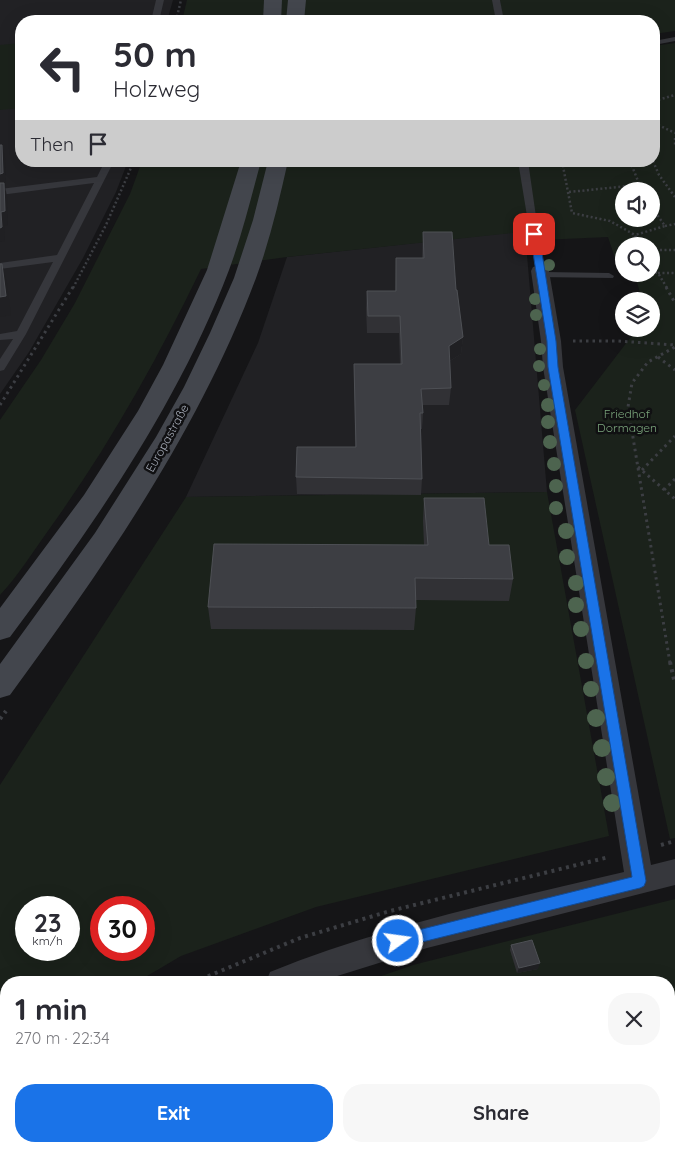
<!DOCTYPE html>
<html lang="en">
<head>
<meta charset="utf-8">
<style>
	body { margin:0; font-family:Quicksand,sans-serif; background:#f7f7f7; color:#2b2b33; height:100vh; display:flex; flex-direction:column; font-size:19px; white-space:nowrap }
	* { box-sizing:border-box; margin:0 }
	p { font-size:16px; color:#7c7c81 }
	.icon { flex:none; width:28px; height:28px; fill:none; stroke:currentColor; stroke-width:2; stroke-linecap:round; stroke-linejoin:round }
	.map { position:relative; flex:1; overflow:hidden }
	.drawer { position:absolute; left:0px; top:976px; width:675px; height:176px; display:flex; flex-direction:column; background:#fff; border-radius:20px 20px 0 0; box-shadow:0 5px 20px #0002 }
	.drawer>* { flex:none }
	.top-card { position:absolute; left:15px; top:15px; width:645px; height:152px; border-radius:20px; box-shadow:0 5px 20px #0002; background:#fff; color:#2b2b33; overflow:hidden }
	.fabs { position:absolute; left:615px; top:182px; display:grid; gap:10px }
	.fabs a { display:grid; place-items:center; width:45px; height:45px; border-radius:50%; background:#fff; box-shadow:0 5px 20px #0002; font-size:25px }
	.speed { position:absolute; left:15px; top:896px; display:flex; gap:10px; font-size:25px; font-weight:700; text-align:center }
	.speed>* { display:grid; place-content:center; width:65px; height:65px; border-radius:50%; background:#fff; box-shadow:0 5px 20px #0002; line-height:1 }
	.speed small { font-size:12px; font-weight:400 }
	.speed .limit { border:8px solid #d22; background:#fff; color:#111 }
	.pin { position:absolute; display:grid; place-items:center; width:42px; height:42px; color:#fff; margin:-21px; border-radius:10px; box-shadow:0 2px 8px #0006 }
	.me { position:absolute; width:55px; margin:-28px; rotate:76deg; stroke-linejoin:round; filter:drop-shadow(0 0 4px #0008) }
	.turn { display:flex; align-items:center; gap:18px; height:105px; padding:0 15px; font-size:22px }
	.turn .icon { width:65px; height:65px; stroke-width:2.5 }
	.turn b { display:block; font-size:35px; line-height:42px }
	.then { display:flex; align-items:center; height:48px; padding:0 15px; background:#0003; gap:10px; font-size:19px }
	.round { display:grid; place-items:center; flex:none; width:52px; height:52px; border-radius:20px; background:#f7f7f7 }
	.headline { display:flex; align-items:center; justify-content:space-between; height:85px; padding:0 15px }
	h1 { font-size:30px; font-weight:700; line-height:38px }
	.cta { display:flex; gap:10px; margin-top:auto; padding:10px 15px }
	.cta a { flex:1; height:58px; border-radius:20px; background:#1a73e8; color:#fff; font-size:20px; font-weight:700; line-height:58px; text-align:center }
	.cta a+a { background:#f7f7f7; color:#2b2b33 }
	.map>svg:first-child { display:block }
	.built { fill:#212124 }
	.green { fill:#1b221b; fill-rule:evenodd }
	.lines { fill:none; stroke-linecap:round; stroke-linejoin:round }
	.path-far2 { stroke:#3c3e43; stroke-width:2.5; stroke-dasharray:2 2.5; stroke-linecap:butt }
	.path-far1 { stroke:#3c3e43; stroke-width:3; stroke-dasharray:2.5 4; stroke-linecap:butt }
	.path { stroke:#3c3e43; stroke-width:4; stroke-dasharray:3 4.5; stroke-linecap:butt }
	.lane { fill:#36373c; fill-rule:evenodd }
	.street { fill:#36373c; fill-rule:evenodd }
	.secondary { fill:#43464d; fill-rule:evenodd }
	.tree { fill:#4d644f }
	.wall { fill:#313135 }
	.shaded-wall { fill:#202023 }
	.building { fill:#3d3e43; stroke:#4e5055 }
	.route { fill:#1a73e8; stroke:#114b97 }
	.labels { text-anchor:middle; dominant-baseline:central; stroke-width:5; stroke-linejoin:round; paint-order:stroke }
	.park-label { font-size:12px; fill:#7ba57c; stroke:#101012 }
	.street-label { font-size:12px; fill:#a6acb8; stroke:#101012 }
</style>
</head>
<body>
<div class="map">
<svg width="675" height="1152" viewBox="0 0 675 1152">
	<rect width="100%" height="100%" fill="#151517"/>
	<!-- built -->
	<g class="built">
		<polygon points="0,0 173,0 167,21 21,21 21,161 128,161 116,192 83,258 29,352 0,394"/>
		<polygon points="525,231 547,492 186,497 258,343 287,257"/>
	</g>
	<!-- green -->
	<g class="green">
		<polygon points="187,0 494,0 497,21 182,21"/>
		<polygon points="500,0 675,0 675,31 654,34 654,21 503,21"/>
		<polygon points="21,43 21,108 0,110 0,45"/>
		<path d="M675 43V838L670 839 575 410 637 329H651V301H642L635 274H651V246H624V264H617L608 237 541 240 540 230 287 257 201 269C157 360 109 446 50 528 34 550 19 575 0 595V420L41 360 75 303 130 194 142 161H654V46ZM624 191H651V219H624Z"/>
		<path d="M547 492 609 836 316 907 181 956 137 982H6V1062L0 1065V785L186 497ZM26 908H69V950H26ZM101 908H144V950H101Z"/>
		<polygon points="675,899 675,1152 76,1152 85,1146 669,1146 669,982 364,982 413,965"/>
	</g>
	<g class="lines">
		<!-- path-far2 -->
		<g class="path-far2">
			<polyline points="176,21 181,0"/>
			<polyline points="654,101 675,95"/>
			<polyline points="654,123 675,133"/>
			<polyline points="675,138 675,145"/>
			<polyline points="562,161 572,213 610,221 635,235"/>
			<polyline points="630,161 642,191"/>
			<polyline points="653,161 659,175 675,197"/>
			<polyline points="569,192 638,185"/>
			<polyline points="665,226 675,224"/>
			<polyline points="639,246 635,235 665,226 651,206"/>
			<polyline points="651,250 675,250"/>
			<polyline points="651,271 658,273 667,288"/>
			<polyline points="658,273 675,273"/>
			<polyline points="73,288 106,225 134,161"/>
		</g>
		<!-- path-far1 -->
		<g class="path-far1">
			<polyline points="666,287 675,303"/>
			<polyline points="573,341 618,341 675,345"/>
			<polyline points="658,357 675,370"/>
			<polyline points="0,405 73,287"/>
			<polyline points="638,467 675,499"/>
			<polyline points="642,470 675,436"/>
			<polyline points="664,490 675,479"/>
			<polyline points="670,663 628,407 632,383 648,362 675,347"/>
		</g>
		<!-- path -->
		<g class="path">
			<polyline points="670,662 675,684"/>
			<polyline points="0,719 6,711"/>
			<polyline points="661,845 675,841"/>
			<polyline points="194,982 300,938 390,911 609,857"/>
			<polyline points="0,1095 6,1091"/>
			<polyline points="142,1146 143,1152"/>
		</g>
		<!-- lane -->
		<g class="lane">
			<polygon points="156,0 164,0 159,21 151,21"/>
			<polygon points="492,0 500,0 504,21 496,21"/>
			<polygon points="675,37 675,41 654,45 654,41"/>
			<polygon points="105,161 114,161 26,334 4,370 0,371 0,359 13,339 0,340 0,334 17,331 53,262 0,269 0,263 57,255 94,183 0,195 0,189 97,177"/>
			<polygon points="518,161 528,161 544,272 609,273 614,276 613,278 537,277"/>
		</g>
		<!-- street -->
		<g class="street">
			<path d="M540 265 547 267 549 271 561 341 563 367 651 865 675 859V885L427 948 318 982H266L270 972C384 926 505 900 624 872L543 367 541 341 531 271 533 267Z"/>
			<polygon points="6,1112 6,1146 0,1148 0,1114"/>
		</g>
		<!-- secondary -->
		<g class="secondary">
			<polygon points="264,0 282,0 281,21 263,21"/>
			<polygon points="288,0 306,0 304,21 286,21"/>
			<path d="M241 161H261C251 198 242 235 229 270 178 404 95 523 10 637L0 640V608L84 495 138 411 163 365 207 270Z"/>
			<path d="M268 161H288C279 201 270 240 256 278 199 430 106 564 10 695L0 698V664L95 533 156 437 184 387 210 333 234 278 253 220Z"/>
		</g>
	</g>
	<!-- trees -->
	<g class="tree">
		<circle cx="544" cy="243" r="5.5"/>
		<circle cx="523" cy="246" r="5.5"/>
		<circle cx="549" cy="265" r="6"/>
		<circle cx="535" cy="299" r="6"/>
		<circle cx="536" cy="315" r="6"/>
		<circle cx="540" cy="349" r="6"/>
		<circle cx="539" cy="366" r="6"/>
		<circle cx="544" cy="385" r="6"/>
		<circle cx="548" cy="405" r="7"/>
		<circle cx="548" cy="422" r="7"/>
		<circle cx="550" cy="442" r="7"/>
		<circle cx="554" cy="464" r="7"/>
		<circle cx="556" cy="486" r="7"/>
		<circle cx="556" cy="508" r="7"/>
		<circle cx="566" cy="531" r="8"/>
		<circle cx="567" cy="557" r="8"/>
		<circle cx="576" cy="583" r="8"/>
		<circle cx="576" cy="605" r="8"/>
		<circle cx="581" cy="629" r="8"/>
		<circle cx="586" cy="661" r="8"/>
		<circle cx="591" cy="689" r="8"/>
		<circle cx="596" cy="718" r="9"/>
		<circle cx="602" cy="748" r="9"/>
		<circle cx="606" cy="777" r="9"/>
		<circle cx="612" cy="803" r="9"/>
	</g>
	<!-- wall -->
	<g class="wall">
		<polygon points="423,232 456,290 463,337 461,354 450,361 451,388 449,405 423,405 423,413 422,429 421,429 422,479 421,495 297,494 296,477 355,447 354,364 400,364 399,333 367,333 366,308 367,291 395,291 396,258 422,258"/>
		<polygon points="424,498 489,545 513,579 509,601 416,600 416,608 414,630 211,629 208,607 424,545 423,521"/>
		<polygon points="511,945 538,969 517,973 510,950"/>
	</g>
	<!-- shaded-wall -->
	<g class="shaded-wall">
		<polygon points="2,145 5,158 6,186 5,187 7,196 8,225 4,226 5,241 0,242 0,174"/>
		<polygon points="2,264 7,283 11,315 0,317 0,297"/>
		<polygon points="463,337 461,354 448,362 449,346"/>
		<polygon points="540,963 538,969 517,973 519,968"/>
	</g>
	<!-- building -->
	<g class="building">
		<polygon points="0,145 2,145 3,173 0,174"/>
		<polygon points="0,183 4,183 5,211 1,212 2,227 0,228"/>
		<polygon points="423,232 452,232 456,290 457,290 463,337 449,346 451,388 421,389 423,413 420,413 422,479 296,477 297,447 356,447 354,364 402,364 400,316 368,316 367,291 396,291 396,258 424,258"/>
		<polygon points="0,264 2,264 6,296 0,297"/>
		<polygon points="424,498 484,498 489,545 509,545 513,579 415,578 416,608 208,607 214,544 428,545"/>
		<polygon points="532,940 540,963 519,968 511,945"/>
		<polygon points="322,1146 367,1146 368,1152 324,1152"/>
	</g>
	<!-- route -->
	<polygon class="route" points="534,231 539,234 556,341 558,367 646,881 644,886 640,888 398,948 393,946 391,941 393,937 398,935 632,877 548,367 547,341 530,234"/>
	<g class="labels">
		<!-- park labels -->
		<g class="park-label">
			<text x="627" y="413">Friedhof<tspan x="627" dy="14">Dormagen</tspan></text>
		</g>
		<!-- street labels -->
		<g class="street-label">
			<text transform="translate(167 438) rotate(-61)">Europastraße</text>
		</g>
	</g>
</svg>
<div class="fabs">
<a><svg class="icon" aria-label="sound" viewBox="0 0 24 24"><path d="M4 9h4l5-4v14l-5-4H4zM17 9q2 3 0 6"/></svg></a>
<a><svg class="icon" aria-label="search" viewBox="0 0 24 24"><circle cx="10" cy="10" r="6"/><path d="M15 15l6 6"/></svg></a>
<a><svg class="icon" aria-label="layers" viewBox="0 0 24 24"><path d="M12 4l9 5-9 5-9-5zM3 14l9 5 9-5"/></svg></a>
</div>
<div class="speed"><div>23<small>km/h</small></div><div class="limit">30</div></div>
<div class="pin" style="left:534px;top:234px;background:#d93025"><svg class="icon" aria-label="arrive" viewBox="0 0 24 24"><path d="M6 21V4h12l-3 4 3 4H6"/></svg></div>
<svg class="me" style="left:398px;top:941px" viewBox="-20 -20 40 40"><circle r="17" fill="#1a73e8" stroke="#fff" stroke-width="3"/><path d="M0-11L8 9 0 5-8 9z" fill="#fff"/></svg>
<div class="top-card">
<div class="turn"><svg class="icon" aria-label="left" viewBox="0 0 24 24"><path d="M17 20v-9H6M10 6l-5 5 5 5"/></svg><div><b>50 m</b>Holzweg</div></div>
<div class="then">Then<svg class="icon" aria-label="arrive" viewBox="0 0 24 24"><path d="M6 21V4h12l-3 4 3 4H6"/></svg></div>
</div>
<section class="drawer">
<div class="headline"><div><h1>1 min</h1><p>270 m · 22:34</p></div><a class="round"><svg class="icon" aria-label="close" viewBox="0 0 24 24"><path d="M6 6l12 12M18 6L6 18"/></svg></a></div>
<div class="cta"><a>Exit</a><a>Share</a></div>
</section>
</div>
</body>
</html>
